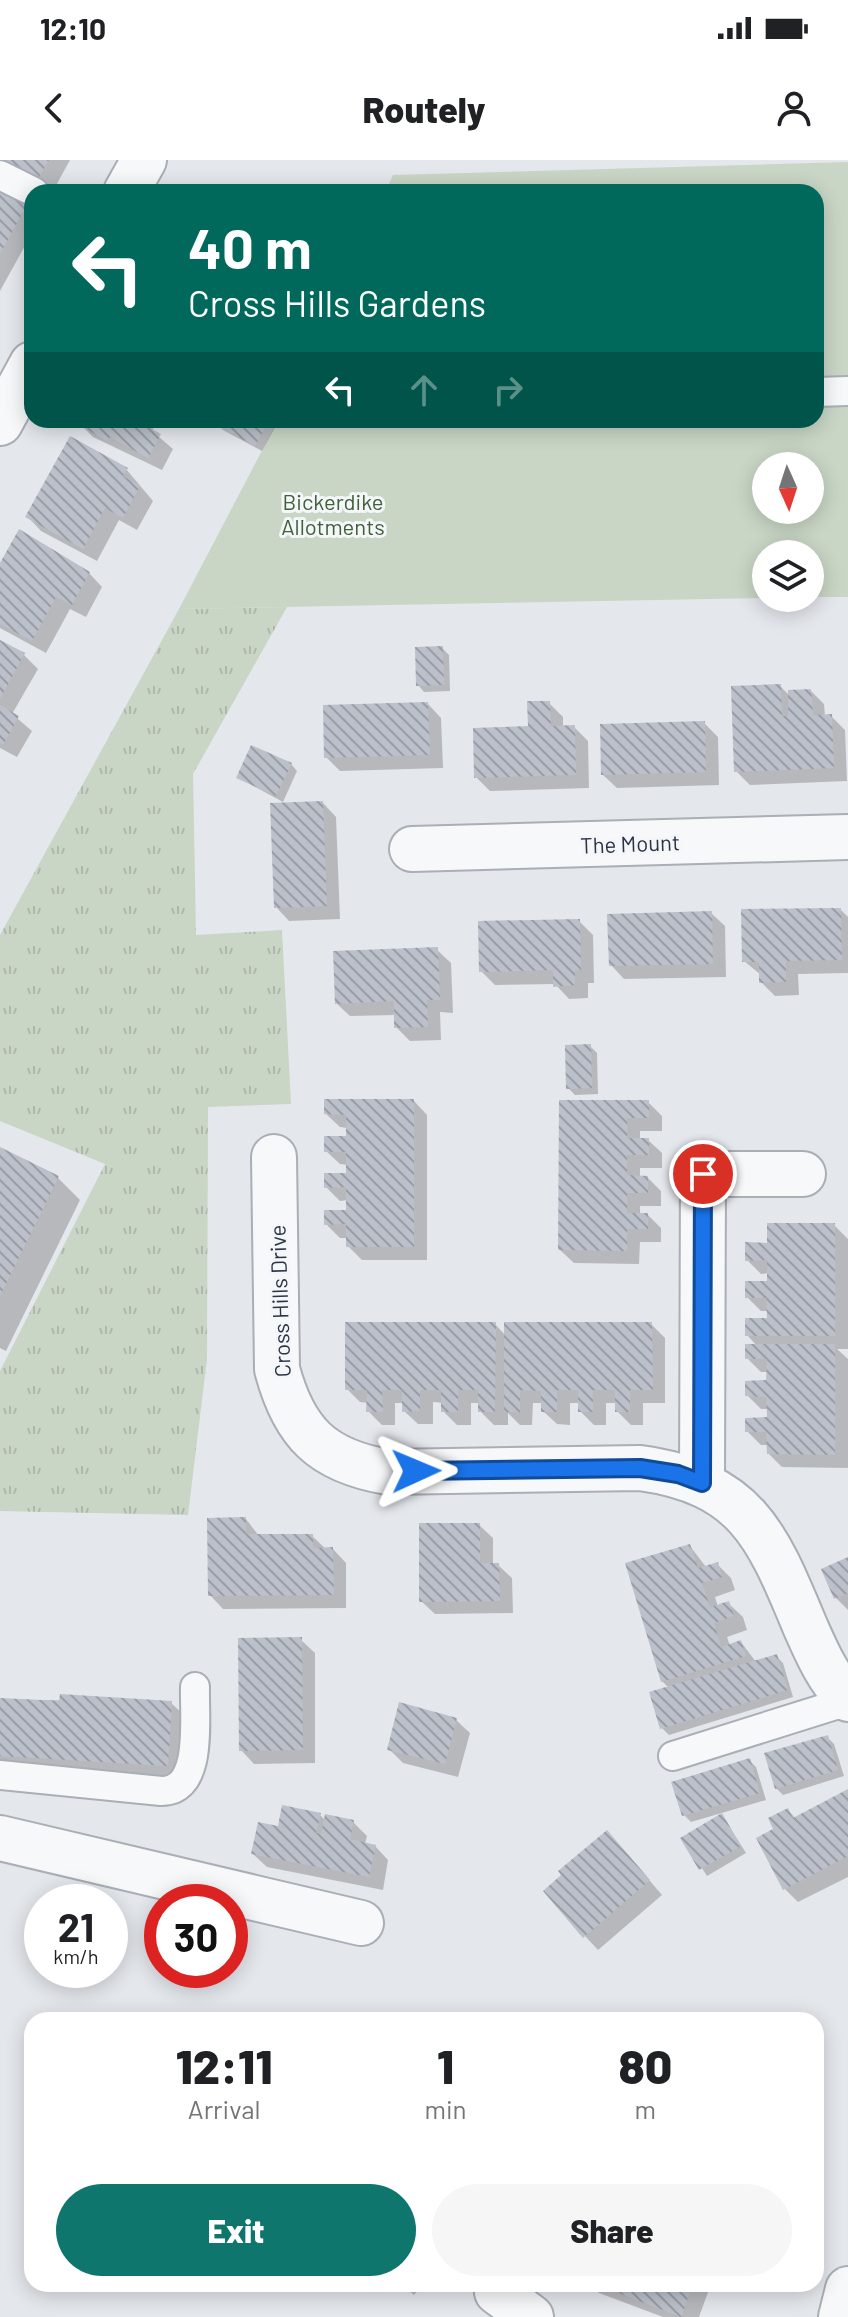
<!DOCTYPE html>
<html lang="en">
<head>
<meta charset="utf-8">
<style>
	body { margin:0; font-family:Barlow,sans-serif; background:#f6f6f6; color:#202124; height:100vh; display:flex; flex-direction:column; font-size:30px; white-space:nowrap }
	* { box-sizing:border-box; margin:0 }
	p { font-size:26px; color:#757577 }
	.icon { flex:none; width:44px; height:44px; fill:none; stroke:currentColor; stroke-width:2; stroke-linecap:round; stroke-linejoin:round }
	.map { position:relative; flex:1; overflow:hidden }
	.details { position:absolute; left:24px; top:1852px; width:800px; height:280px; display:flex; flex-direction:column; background:#fff; border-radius:24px; box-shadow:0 4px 20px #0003 }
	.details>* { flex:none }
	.hud { position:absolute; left:24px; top:24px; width:800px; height:244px; border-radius:24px; box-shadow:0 4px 20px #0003; background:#00695c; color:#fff; overflow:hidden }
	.needle { width:52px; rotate:177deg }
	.controls { position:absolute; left:752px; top:292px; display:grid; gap:16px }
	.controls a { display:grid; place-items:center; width:72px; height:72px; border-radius:50%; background:#fff; box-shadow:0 4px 20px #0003; font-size:40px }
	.speed { position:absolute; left:24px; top:1724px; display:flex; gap:16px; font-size:40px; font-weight:700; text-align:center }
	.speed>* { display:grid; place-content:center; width:104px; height:104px; border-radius:50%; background:#fff; box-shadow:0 4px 20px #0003; line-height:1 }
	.speed small { font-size:20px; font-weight:400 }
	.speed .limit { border:12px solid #d22; background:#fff; color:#111 }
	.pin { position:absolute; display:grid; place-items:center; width:68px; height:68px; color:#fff; margin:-34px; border:4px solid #fff; border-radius:50%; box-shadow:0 2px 8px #0007 }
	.me { position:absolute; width:88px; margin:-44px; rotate:89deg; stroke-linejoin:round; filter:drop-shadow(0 0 6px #0008) }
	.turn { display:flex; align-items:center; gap:28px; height:168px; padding:0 32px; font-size:36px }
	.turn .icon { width:104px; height:104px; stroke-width:2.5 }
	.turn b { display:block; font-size:56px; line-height:68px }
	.lanes { display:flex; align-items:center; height:76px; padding:0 32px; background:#0003; justify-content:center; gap:40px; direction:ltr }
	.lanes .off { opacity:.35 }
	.eta { display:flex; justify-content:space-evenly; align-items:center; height:136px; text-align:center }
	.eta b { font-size:48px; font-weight:800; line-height:56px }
	.action { display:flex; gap:16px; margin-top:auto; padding:16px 32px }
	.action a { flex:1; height:92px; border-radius:48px; background:#0f766e; color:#fff; font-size:32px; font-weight:800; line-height:92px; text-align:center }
	.action a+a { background:#f6f6f6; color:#202124 }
	.status { display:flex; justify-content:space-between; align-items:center; height:56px; padding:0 40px; background:#fff; direction:ltr }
	.status svg { height:22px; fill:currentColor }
	header { display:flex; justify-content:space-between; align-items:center; height:104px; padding:0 32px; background:#fff; font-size:36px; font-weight:800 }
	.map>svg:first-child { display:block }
	.grass { fill:url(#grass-tufts) }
	.garden { fill:#c9d6c5; fill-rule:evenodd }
	.shadow { fill:#0003 }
	.building { fill:url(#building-back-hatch) }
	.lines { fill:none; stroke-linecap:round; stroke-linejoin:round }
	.service-casing { stroke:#a9aeb7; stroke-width:32 }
	.minor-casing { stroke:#a9aeb7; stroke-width:48 }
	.tertiary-casing { stroke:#a9aeb7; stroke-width:48 }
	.service { stroke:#f7f8fa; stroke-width:28 }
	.minor { stroke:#f7f8fa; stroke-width:44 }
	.tertiary { stroke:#f7f8fa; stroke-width:44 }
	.route-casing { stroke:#114b97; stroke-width:20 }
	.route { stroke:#1a73e8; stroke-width:14 }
	.labels { text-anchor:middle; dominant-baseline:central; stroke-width:6; stroke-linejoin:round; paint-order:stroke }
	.park-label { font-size:22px; fill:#3f6138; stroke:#f4f6f9 }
	.street-label { font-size:22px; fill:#2b3445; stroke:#f4f6f9 }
</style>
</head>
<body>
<div class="status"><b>12:10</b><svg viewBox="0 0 49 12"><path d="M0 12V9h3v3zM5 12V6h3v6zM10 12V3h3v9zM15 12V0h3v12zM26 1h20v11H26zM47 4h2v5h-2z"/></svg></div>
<header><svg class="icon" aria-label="back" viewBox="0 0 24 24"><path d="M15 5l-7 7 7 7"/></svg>Routely<svg class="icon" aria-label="person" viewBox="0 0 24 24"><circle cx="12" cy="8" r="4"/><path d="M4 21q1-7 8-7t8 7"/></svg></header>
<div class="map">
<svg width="848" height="2157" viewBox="0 0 848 2157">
	<defs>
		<pattern id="grass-tufts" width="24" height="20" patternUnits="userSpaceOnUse" patternTransform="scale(2)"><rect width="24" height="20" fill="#c9d6c5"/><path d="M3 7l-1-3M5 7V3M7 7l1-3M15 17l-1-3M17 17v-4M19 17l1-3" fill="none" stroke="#adb8ab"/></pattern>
		<pattern id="building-back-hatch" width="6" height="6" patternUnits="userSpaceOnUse" patternTransform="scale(2)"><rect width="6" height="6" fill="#bbc0ca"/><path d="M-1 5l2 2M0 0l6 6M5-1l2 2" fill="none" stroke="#989da6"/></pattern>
	</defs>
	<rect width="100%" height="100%" fill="#e4e7ec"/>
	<!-- grass -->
	<polygon class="grass" points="287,447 193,614 196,775 282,770 291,944 208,947 207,1199 188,1355 0,1351 0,1211 105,1004 0,961 0,775 179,449"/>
	<!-- garden -->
	<path class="garden" d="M848 2V437H810V394H766L768 438 179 449 278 260H816V32H385L393 15ZM766 306H810V350H766Z"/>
	<!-- shadow -->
	<g class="shadow">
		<polygon points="0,0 70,0 53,31"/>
		<polygon points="0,30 32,50 32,73 0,131"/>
		<polygon points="81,260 158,260 152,271 173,289 162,310 93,277 79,263"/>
		<polygon points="218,260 279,260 262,291 223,270 216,263"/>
		<polygon points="126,309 153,341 137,370 119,360 97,401 41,371 28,357"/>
		<polygon points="0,407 89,413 102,427 86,457 70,449 46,493 0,468"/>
		<polygon points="0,482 24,495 38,509 12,554 32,571 17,597 0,588"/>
		<polygon points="442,488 449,495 450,531 424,532 418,525"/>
		<polygon points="780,526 790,536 811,531 824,544 825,557 831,556 845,570 847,621 750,625 736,611"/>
		<polygon points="549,543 563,557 563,567 574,567 588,581 589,628 490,631 476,617 530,568"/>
		<polygon points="428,544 441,558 443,608 340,611 326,597"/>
		<polygon points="704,563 718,577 719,625 617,628 603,615"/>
		<polygon points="291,604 297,611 283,642 239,618"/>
		<polygon points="323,643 336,657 340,759 289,761 276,747"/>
		<polygon points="841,750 848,757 848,813 798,814 799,835 775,836 761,822 761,815 744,801"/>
		<polygon points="711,753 725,766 726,817 624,819 611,805"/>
		<polygon points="579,761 593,775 594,823 588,823 588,838 569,839 555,824 495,825 481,811"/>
		<polygon points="437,790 451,803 453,853 440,852 441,880 410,881 396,867 396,855 350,856 336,843"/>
		<polygon points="590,886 597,893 598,934 575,935 568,928"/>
		<polygon points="414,941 427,955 427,1100 362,1100 348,1086 348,1078 340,1078 326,1064 348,1052 348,1040 340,1041 326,1027 348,1015 348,1005 340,1004 326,991 348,978 348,968 340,967 326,954"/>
		<polygon points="561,942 648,942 662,956 662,971 640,971 640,980 648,980 662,993 662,1008 640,1008 640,1017 648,1018 661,1031 661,1046 640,1046 640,1055 648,1055 661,1068 661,1082 640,1082 639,1104 574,1103 560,1090"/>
		<polygon points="0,990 58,1018 80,1040 6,1191 0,1188"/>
		<polygon points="834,1065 848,1079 848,1189 837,1189 848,1199 848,1308 782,1307 769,1294 768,1285 761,1285 747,1271 769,1259 768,1249 761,1249 747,1235 768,1222 769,1212 761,1212 747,1198 757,1186 747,1175 769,1160 769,1151 761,1151 747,1137 768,1123 769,1113 761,1114 747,1100 769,1085"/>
		<polygon points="495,1164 506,1176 651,1164 665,1178 665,1243 643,1243 643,1265 631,1265 618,1252 617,1243 606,1243 606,1265 594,1265 580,1251 580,1243 570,1243 570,1265 557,1264 543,1251 543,1243 533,1243 532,1265 520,1265 508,1253 508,1265 494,1265 480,1251 480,1243 471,1243 471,1265 457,1265 443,1251 443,1243 433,1242 433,1264 418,1264 404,1251 404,1243 395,1243 395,1265 382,1265 368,1251 369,1243 360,1242 347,1229"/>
		<polygon points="246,1359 259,1376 312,1376 326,1389 333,1389 346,1403 346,1448 223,1449 210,1435"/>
		<polygon points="479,1365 493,1378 493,1405 498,1405 512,1418 513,1453 435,1454 421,1441"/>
		<polygon points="690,1386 706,1407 717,1404 731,1418 735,1430 715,1437 718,1447 729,1444 743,1457 747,1470 727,1477 730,1486 741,1482 756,1502 776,1496 783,1503 793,1537 669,1575 662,1568 669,1528 662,1521"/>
		<polygon points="848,1400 848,1450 836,1438"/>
		<polygon points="301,1480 315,1493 315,1603 254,1604 241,1590"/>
		<polygon points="0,1539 171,1543 185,1556 181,1619 0,1608"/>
		<polygon points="456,1560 470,1573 458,1617 403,1603 389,1589"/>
		<polygon points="827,1577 834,1584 844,1616 783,1635 776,1628"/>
		<polygon points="749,1600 756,1607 766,1640 691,1662 684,1655"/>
		<polygon points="848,1632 848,1717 798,1742 785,1729 776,1669 788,1650 796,1659"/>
		<polygon points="320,1655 325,1660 353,1662 367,1676 365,1684 375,1686 388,1700 383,1730 267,1707 253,1694 280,1668"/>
		<polygon points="722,1655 746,1693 707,1716 683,1678"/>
		<polygon points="620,1686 662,1735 598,1790 585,1776"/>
		<polygon points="400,2124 423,2124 414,2135"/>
		<polygon points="590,2124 711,2124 699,2157 663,2157 599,2133"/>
	</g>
	<!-- building -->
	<g class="building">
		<polygon points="4,0 49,0 38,19"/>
		<polygon points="0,28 28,43 0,94"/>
		<polygon points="79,260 136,260 161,274 148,298 110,277 107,281 77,264"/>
		<polygon points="216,260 269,260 255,286 214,264"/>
		<polygon points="70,276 128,308 123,316 140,326 123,358 105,348 83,389 25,357"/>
		<polygon points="19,369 90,412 72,445 56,437 32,481 0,464 0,403"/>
		<polygon points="0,480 25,493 0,539"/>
		<polygon points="443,486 444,525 416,526 415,487"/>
		<polygon points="781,524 782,556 788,556 788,530 811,529 813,555 832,554 834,608 734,612 731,526"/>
		<polygon points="527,541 550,541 551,566 575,565 576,615 474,618 473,568 528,566"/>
		<polygon points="428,542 430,595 324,598 323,545"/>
		<polygon points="0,545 19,556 3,585 0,583"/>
		<polygon points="705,561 706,612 601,615 600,564"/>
		<polygon points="251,585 292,603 276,636 236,618"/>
		<polygon points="323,641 327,746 274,748 270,643"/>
		<polygon points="841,748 842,800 786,801 786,822 759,823 759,802 742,802 741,749"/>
		<polygon points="712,751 713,804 609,806 607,754"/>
		<polygon points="580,759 581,810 575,810 575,825 553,827 553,810 479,812 478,761"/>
		<polygon points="438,787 440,840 427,840 428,867 394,868 394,841 335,844 333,791"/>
		<polygon points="591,884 592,928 566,929 565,885"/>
		<polygon points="324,939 414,939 414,1087 346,1087 346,1064 324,1065 324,1050 346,1050 346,1027 324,1028 324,1013 346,1013 346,992 324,992 324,976 346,976 346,955 324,954"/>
		<polygon points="559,940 649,940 649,958 627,958 627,978 649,978 649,995 627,995 627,1015 648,1016 648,1033 627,1033 627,1053 648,1053 648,1069 627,1069 627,1091 558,1090"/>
		<polygon points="0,987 59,1016 0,1136"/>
		<polygon points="767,1063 835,1063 835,1176 745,1176 745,1158 767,1158 766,1138 745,1138 745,1121 767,1121 767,1100 745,1101 745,1082 767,1083"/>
		<polygon points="345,1162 496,1162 495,1252 478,1252 478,1230 458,1230 458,1252 441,1252 441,1230 420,1230 420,1251 402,1252 402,1230 382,1230 383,1252 366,1252 367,1230 345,1230"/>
		<polygon points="504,1162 652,1162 653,1230 630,1230 630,1252 615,1252 615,1230 593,1230 593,1252 578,1252 578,1230 557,1230 557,1252 541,1252 541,1231 520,1230 520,1252 504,1252"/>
		<polygon points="745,1184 835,1184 835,1295 767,1294 766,1272 745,1272 745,1258 767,1257 766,1237 745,1236 745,1221 766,1220 767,1199 745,1199"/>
		<polygon points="246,1357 246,1374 313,1374 313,1388 333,1387 334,1435 208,1436 207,1358"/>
		<polygon points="419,1363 480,1363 480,1403 499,1403 500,1441 419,1442"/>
		<polygon points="690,1384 698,1408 718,1402 722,1417 702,1423 710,1447 729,1441 734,1456 714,1463 721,1487 741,1480 746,1496 661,1522 625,1403"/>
		<polygon points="848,1397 848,1433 834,1439 821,1409"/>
		<polygon points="302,1477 303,1590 239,1591 238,1478"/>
		<polygon points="777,1494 788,1530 660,1569 649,1532"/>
		<polygon points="60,1534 172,1541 168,1606 0,1596 0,1538 59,1541"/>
		<polygon points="399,1542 457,1558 445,1604 387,1590"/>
		<polygon points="828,1575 838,1610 775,1629 764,1593"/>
		<polygon points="750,1598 760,1633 682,1656 671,1622"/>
		<polygon points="848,1629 848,1696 783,1730 756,1678 773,1669 768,1658 788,1648 793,1658"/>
		<polygon points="282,1645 321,1653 316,1673 321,1674 325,1654 354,1660 350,1679 376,1685 369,1717 251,1694 258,1662 278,1666"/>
		<polygon points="722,1653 741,1686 699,1710 680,1678"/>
		<polygon points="607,1670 650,1720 583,1778 543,1731 561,1715 558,1711"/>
		<polygon points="748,1856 772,1858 772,1860 748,1860"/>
		<polygon points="595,2124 693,2124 681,2157"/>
	</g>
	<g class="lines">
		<defs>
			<g id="service">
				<polyline points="0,15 34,32"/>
				<polyline points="816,232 848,231"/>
				<polyline points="673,1596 848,1541"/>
				<path d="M0 1615 161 1631C204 1632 194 1558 195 1527"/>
			</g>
			<g id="minor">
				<polyline points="412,689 848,677"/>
				<path d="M274 997 277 1209C294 1273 322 1301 388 1312L640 1308C747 1323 767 1375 805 1466 817 1493 827 1517 848 1539"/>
				<polyline points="702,1323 703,1014 803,1014"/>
				<polyline points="0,1678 361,1763"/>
				<polyline points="497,2132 531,2157"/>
				<polyline points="841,2157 848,2129"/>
			</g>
			<g id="tertiary">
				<polyline points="126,32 144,0"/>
				<polyline points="0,263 32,204"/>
			</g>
		</defs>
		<!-- service casing -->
		<use href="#service" class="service-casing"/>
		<!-- minor casing -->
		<use href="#minor" class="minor-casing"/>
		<!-- tertiary casing -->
		<use href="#tertiary" class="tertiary-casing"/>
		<!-- service -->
		<use href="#service" class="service"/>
		<!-- minor -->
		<use href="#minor" class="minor"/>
		<!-- tertiary -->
		<use href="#tertiary" class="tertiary"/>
	</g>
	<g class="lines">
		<defs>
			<polyline id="route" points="416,1311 640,1308 678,1314 702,1323 703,1014"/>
		</defs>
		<!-- route casing -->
		<use href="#route" class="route-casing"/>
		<!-- route -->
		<use href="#route" class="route"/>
	</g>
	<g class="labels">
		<!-- park labels -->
		<g class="park-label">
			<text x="333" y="341">Bickerdike<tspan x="333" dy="25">Allotments</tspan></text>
		</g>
		<!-- street labels -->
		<g class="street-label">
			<text transform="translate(630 683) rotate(-2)">The Mount</text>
			<text transform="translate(279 1141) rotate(-92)">Cross Hills Drive</text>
		</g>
	</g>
</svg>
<div class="controls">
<a><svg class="needle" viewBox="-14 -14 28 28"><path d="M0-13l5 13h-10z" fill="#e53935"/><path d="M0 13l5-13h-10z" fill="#757577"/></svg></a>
<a><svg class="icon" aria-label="layers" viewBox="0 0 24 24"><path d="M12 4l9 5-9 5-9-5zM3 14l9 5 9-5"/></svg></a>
</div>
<div class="speed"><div>21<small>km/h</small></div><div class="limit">30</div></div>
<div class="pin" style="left:703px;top:1014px;background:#d93025"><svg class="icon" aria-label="arrive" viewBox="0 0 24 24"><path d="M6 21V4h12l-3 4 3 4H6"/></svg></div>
<svg class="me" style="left:416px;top:1311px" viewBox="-20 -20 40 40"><path d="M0-17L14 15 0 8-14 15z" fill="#1a73e8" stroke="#fff" stroke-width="4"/></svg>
<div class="hud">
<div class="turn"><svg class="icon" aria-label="left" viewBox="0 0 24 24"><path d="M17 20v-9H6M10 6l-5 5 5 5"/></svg><div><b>40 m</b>Cross Hills Gardens</div></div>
<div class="lanes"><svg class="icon" aria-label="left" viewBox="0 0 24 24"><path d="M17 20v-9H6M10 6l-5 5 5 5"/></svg><svg class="icon off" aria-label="ahead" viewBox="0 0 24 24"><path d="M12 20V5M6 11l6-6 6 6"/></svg><svg class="icon off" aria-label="right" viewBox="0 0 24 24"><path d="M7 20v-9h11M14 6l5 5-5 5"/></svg></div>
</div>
<section class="details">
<div class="eta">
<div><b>12:11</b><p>Arrival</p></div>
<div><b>1</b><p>min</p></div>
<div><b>80</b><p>m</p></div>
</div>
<div class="action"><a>Exit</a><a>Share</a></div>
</section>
</div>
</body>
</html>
